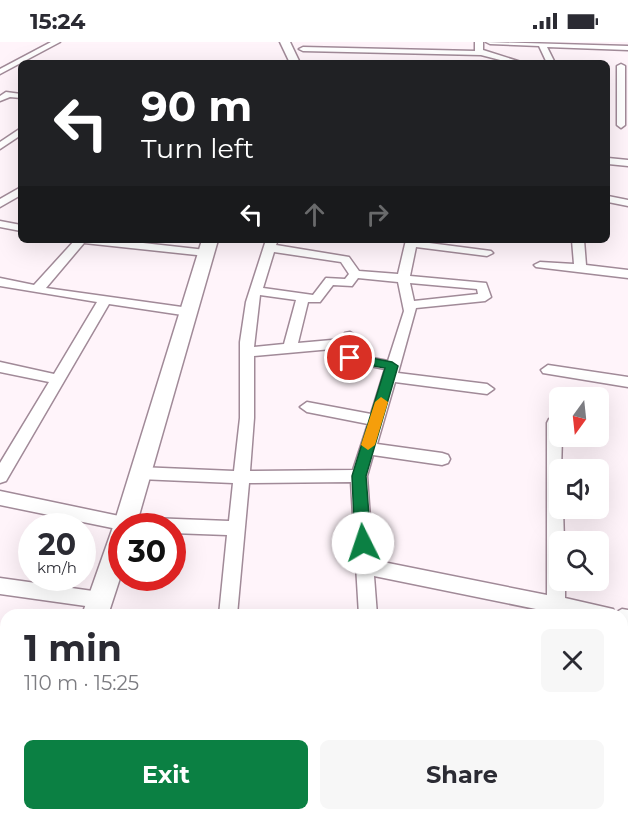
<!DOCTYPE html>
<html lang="en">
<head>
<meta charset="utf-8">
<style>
	body { margin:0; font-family:Montserrat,sans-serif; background:#f7f7f7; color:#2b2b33; height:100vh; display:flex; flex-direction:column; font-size:22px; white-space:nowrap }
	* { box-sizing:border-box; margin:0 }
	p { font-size:20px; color:#7c7c81 }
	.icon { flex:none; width:33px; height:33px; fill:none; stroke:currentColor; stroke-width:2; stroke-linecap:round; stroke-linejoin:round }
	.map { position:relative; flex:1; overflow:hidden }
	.details { position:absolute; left:0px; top:567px; width:628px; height:212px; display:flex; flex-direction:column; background:#fff; border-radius:18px 18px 0 0; box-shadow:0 6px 24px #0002 }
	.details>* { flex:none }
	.banner { position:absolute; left:18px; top:18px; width:592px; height:183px; border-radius:9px; box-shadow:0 6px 24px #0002; background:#202124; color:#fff; overflow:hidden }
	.needle { width:39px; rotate:195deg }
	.buttons { position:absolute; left:549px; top:345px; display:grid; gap:12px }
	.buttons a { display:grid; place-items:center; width:60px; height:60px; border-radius:9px; background:#fff; box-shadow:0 6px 24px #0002; font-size:30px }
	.speed { position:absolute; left:18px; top:471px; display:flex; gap:12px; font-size:30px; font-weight:700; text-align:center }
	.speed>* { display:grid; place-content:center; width:78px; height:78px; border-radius:50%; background:#fff; box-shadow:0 6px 24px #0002; line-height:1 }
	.speed small { font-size:15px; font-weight:400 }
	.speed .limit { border:9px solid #d22; background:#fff; color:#111 }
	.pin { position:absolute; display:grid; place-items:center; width:51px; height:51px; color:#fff; margin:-26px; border:3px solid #fff; border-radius:50%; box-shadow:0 2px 6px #0007 }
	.me { position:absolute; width:66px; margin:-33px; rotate:356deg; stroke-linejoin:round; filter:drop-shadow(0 0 4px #0008) }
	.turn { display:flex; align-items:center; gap:21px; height:126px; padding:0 24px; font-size:27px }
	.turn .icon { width:78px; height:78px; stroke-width:2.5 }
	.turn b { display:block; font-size:42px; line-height:51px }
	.lanes { display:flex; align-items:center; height:57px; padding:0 24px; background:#0003; justify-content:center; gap:30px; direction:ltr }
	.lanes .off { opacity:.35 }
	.round { display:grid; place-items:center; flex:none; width:63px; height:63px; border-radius:9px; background:#f7f7f7 }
	.summary { display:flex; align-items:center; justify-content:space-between; height:102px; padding:0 24px }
	h1 { font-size:36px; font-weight:700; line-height:45px }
	.action { display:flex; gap:12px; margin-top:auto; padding:12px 24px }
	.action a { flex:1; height:69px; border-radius:9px; background:#0b8043; color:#fff; font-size:24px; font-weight:700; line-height:69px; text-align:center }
	.action a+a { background:#f7f7f7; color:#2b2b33 }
	.status { display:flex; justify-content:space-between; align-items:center; height:42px; padding:0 30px; background:#fff; direction:ltr }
	.status svg { height:16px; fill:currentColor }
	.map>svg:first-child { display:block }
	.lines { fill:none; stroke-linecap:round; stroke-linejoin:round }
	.street-casing { stroke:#a18a98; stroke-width:3 }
	.secondary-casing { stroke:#a18a98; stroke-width:3 }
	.street { fill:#fff; fill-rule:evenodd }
	.secondary { fill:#fff; fill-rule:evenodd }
	.route { fill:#0b8043; stroke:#07532c; stroke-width:1.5 }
	.slow { fill:#f59e0b }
</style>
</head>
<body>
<div class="status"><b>15:24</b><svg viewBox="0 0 49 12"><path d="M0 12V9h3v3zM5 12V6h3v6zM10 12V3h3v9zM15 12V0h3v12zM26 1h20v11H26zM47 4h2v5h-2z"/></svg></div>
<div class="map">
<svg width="628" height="778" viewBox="0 0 628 778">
	<rect width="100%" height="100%" fill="#fff4fa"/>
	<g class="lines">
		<defs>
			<g id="street">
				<polygon points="51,0 60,0 0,32 0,27"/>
				<polygon points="475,0 483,0 483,8 524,21 512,21 481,13 303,9 299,7 303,5 475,9"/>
				<polygon points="486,0 628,4 628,8 547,5 555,21 547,21 539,4 490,2"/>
				<polygon points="621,22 625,24 625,83 621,86 617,83 617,24"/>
				<polygon points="6,50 21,52 21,56 10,55 0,59 0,54"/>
				<polygon points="21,86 21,93 0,107 0,100"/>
				<polygon points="608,116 628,118 628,124 608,122"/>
				<polygon points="21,145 21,153 0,165 0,157"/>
				<polygon points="608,154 628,158 628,164 608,160"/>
				<polygon points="0,179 21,183 21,189 0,185"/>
				<polygon points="75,198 116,198 206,208 212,211 206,214 84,201 46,246 189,266 195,270 189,274 109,262 6,439 0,441 0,421 49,340 0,330 0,320 54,332 97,260 0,244 0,236 34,243"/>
				<path d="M266 198H278L276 203 349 215 359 229 398 232 406 198 491 209 493 211 487 214 416 205 410 234 486 241 491 255 485 259 416 266 398 331 487 342 494 347 487 352 395 340 377 402 442 411 448 413 450 417 448 421 442 423 373 413 367 434 373 518 547 553V381L549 377 560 378V394H562L560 466H563L564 500H560V538H565V556L613 567 615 571 622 567 628 568V586L622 585V573H565L374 534 377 573H359L351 440 249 441 237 573H219L227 493 172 491V484H122V488L0 463V449L124 475 229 479 233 441 139 437 133 435 131 431 133 427 139 425 234 429 240 376V300L246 260ZM274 210 341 220 349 232 345 237 326 236 313 253 263 246ZM358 236 398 240 404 269 388 319 357 313V294L350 290 345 291 343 297 298 301 308 260H320L333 243 352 244ZM410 241 477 247 478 252 414 259ZM260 253 296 258 284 302 254 305ZM343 306 345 319 385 327 371 372 307 360 300 365 307 370 368 382 353 428 250 429 254 376V314Z"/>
				<polygon points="572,198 584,198 586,223 628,228 628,236 536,225 534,223 540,220 574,222"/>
				<polygon points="548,323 628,335 628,345 543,331 541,328"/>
				<polygon points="0,536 100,550 107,552 109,558 107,564 100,566 0,552"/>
				<polygon points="120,772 154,772 156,778 122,778"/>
				<polygon points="244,772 266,772 265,778 243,778"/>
				<rect x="370" y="772" width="22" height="6"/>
				<rect x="516" y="772" width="22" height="6"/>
			</g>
			<g id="secondary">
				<polygon points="280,0 290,0 300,21 290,21"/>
				<polygon points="202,198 218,198 136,484 122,484 122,530 108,573 82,573 113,485"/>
				<polygon points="6,711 6,744 0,746 0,713"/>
			</g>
		</defs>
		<!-- street casing -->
		<use href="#street" class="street-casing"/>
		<!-- secondary casing -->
		<use href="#secondary" class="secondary-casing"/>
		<!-- street -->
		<use href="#street" class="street"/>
		<!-- secondary -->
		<use href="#secondary" class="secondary"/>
	</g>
	<!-- route -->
	<polygon class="route" points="350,312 392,320 398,324 366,434 371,501 369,506 363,508 358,506 355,501 352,434 385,326 346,319 344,316 346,313"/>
	<!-- slow -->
	<polygon class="slow" points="381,355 388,360 375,403 368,408 361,403 375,360"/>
</svg>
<div class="buttons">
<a><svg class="needle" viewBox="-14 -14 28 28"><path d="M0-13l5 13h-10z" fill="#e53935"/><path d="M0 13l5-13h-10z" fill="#7c7c81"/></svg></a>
<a><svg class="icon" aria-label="sound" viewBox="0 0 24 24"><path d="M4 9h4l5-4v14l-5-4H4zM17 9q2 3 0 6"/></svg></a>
<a><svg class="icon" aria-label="search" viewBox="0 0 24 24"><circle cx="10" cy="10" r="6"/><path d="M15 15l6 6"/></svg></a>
</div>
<div class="speed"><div>20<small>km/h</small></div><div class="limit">30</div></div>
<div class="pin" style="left:350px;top:316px;background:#d93025"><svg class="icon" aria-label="arrive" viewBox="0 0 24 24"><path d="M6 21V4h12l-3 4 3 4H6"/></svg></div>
<svg class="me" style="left:363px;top:501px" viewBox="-20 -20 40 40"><circle r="19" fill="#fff"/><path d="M0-13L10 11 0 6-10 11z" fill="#0b8043"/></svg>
<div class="banner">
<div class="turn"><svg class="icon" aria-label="left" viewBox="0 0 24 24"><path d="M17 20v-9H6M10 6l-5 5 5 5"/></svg><div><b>90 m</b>Turn left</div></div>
<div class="lanes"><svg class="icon" aria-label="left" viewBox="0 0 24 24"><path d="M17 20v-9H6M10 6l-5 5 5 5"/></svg><svg class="icon off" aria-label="ahead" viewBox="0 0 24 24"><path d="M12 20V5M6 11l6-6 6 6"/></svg><svg class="icon off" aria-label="right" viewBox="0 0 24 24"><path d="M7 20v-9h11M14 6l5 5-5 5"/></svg></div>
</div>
<section class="details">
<div class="summary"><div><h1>1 min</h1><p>110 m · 15:25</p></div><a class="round"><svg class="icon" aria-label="close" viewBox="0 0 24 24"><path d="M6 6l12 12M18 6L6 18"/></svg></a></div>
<div class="action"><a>Exit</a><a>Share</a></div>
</section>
</div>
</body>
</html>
